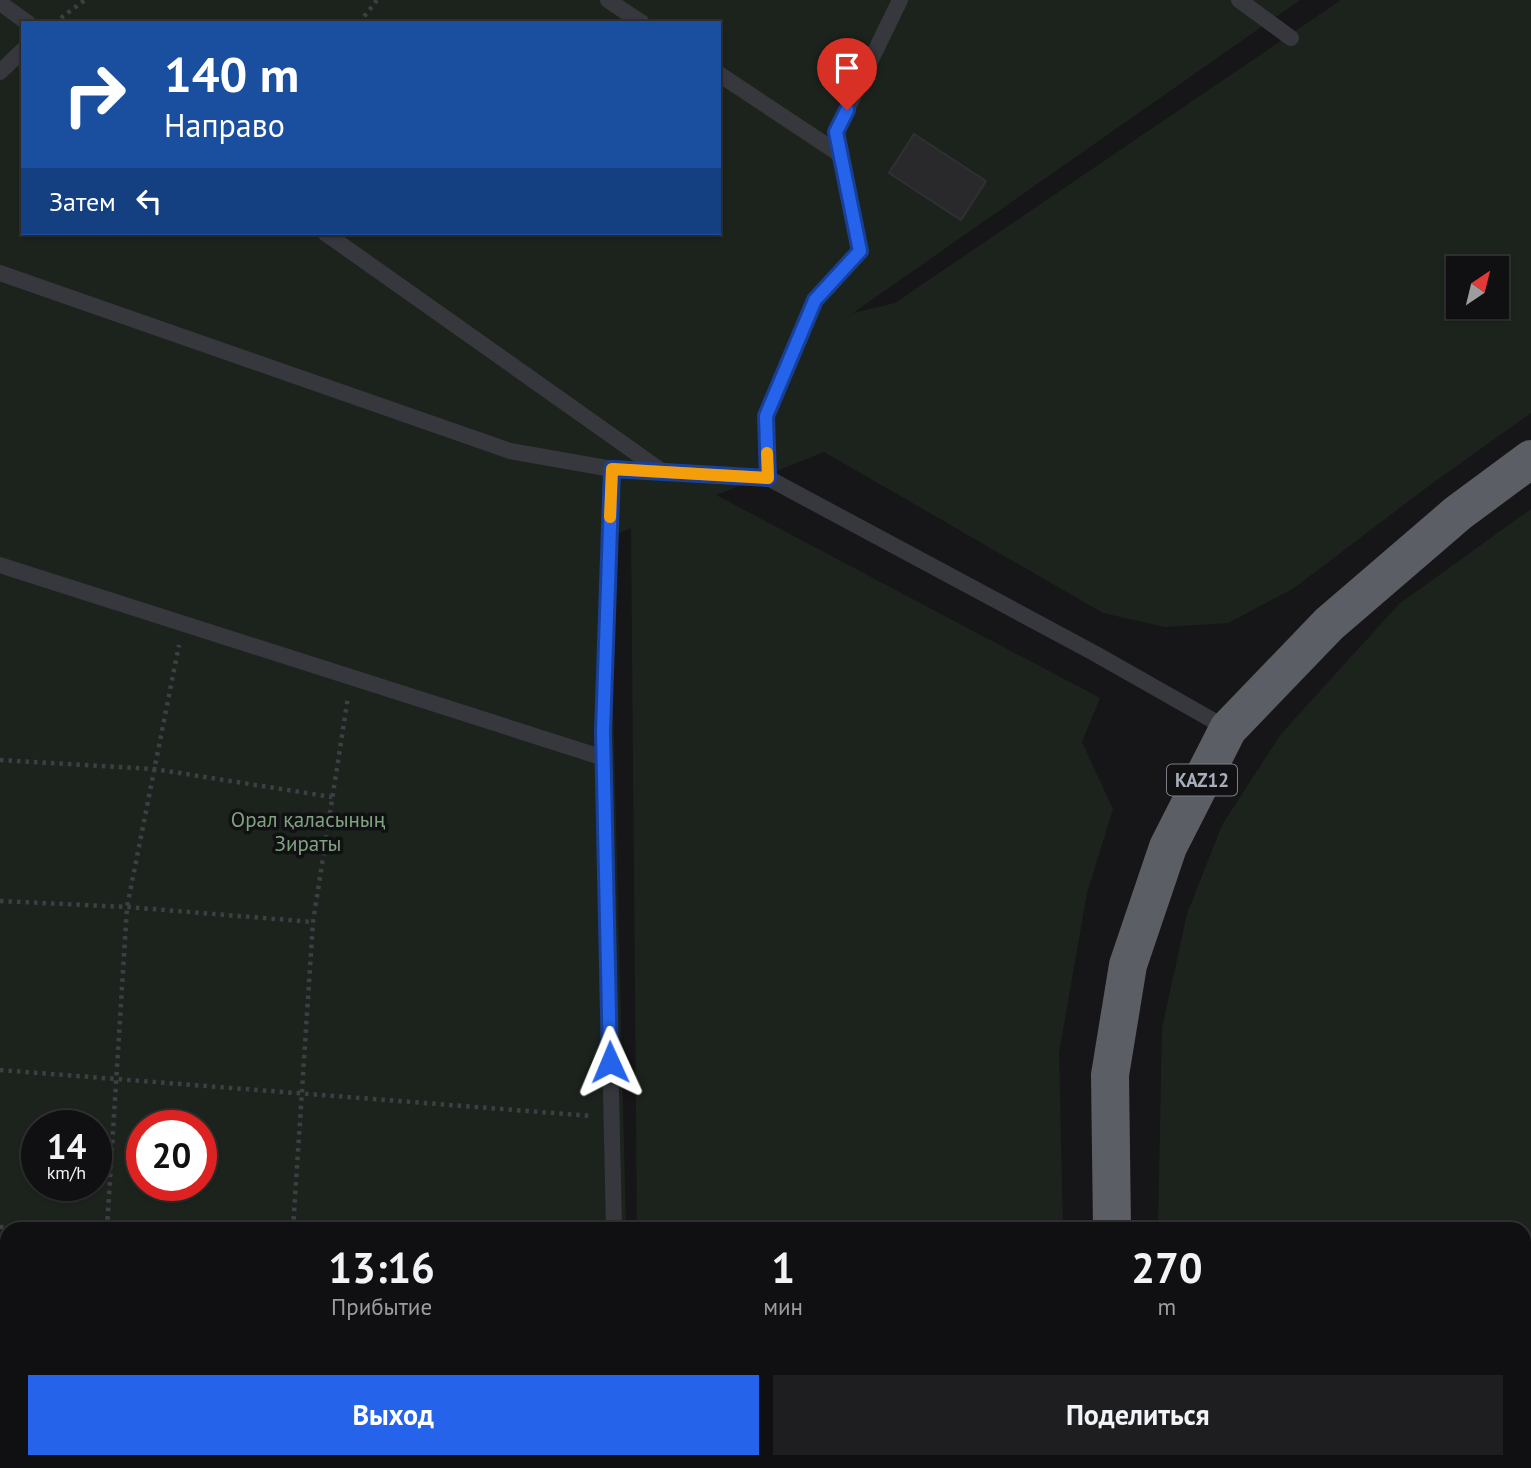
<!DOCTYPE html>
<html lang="ru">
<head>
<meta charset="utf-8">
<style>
	body { margin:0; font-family:"PT Sans",sans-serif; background:#1e1e20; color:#f1f3f6; height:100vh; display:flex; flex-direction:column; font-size:26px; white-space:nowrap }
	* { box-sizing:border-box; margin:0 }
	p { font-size:23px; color:#9c9d9f }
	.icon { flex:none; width:38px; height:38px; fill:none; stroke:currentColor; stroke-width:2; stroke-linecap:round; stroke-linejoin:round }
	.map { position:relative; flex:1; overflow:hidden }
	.sheet { position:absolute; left:0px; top:1222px; width:1531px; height:247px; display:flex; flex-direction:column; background:#101012; border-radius:21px 21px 0 0; box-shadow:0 2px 5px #0004,0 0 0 2px #303032 }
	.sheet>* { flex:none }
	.banner { position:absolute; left:21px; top:21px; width:700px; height:214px; border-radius:0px; box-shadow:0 2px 5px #0004,0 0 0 2px #303032; background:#1a4fa0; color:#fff; overflow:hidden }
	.needle { width:46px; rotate:35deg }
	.fabs { position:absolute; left:1446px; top:256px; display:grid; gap:14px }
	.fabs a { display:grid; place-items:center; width:63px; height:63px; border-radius:0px; background:#101012; box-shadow:0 2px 5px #0004,0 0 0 2px #303032; font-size:35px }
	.speed { position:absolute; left:21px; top:1110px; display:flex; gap:14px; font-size:35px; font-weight:700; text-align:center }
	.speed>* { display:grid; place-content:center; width:91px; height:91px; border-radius:50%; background:#101012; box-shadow:0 2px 5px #0004,0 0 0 2px #303032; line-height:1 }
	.speed small { font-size:18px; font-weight:400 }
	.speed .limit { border:10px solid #d22; background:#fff; color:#111 }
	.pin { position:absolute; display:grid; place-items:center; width:60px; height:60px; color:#fff; margin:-72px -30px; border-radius:50% 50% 50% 0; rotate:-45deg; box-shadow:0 0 7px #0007 }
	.pin .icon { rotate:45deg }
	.me { position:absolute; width:77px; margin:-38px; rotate:359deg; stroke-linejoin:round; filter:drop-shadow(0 0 5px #0008) }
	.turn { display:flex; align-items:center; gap:24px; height:147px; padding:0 28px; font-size:32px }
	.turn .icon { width:91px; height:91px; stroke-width:2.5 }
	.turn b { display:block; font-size:49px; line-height:60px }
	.then { display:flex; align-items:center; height:66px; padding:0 28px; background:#0003; gap:14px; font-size:26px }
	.eta { display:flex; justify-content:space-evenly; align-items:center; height:119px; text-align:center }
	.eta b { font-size:42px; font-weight:700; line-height:49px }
	.action { display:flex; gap:14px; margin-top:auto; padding:14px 28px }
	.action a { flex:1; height:80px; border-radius:0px; background:#2563eb; color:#fff; font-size:28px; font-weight:700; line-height:80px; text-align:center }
	.action a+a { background:#1e1e20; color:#f1f3f6 }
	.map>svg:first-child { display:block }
	.green { fill:#1c231d; fill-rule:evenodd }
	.building { fill:#29292c; stroke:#303034; stroke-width:2 }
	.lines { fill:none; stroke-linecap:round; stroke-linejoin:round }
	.path { stroke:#3d3f44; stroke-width:4.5; stroke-dasharray:3.5 5; stroke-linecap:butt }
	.service { stroke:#37383d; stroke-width:16 }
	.trunk { stroke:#5b5e65; stroke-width:38 }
	.route-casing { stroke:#184099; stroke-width:18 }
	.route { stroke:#2563eb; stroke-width:12 }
	.slow { stroke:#f59e0b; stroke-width:12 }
	.labels { text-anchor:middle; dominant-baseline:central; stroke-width:7; stroke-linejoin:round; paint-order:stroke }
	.shield { fill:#111113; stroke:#7b7e86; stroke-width:2 }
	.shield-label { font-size:19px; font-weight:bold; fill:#a8adb8 }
	.park-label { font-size:21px; fill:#7fa381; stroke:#111113 }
</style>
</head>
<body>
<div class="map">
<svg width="1531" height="1468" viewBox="0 0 1531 1468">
	<rect width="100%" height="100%" fill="#161618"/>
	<!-- green -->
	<g class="green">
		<path d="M0 0H1300L853 313 895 303 1341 0H1531V413L1430 485 1294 588 1228 623 1165 627 1103 613 824 452 716 495 1100 698 1082 742 1113 809 1087 893 1059 1053 1063 1228H637L631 528 609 537 626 1228H7V1461H632V1468H0ZM23 23H719V233H23ZM1458 268H1496V306H1458ZM37 1125H96V1185H37ZM142 1125H201V1185H142Z"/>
		<polygon points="1531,509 1531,1468 1160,1468 1160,1461 1524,1461 1524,1228 1158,1228 1162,1028 1187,914 1222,825 1281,734 1399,604"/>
		<rect x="639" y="1461" width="436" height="7"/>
	</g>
	<!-- building -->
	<polygon class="building" points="914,134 986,181 961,220 889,173"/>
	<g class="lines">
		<!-- path -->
		<g class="path">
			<polyline points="54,23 85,0"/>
			<polyline points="359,23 377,0"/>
			<polyline points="0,760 154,769 332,797"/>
			<polyline points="0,901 127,907 313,922"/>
			<polyline points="0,1070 592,1116"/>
			<polyline points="0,1227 33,1228"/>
			<polyline points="107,1228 127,907 179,645"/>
			<polyline points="293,1228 313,922 348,697"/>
			<polyline points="92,1468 92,1461"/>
			<polyline points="277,1468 278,1461"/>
		</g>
		<!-- service -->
		<g class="service">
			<polyline points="608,0 642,23"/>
			<polyline points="1239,0 1291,38"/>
			<polyline points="0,3 28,23"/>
			<polyline points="0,72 23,50"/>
			<polyline points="719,74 841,155"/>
			<polyline points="325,233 663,472"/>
			<polyline points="0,273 510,451 612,469 768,478 1094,653 1228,729"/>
			<polyline points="612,469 603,731 614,1228"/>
			<polyline points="768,478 766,416 815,300 860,251 836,132 900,0"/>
			<polyline points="0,565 604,758"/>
			<polyline points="619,1461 619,1468"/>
		</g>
		<!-- trunk -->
		<g class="trunk">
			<polyline points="1112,1228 1110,1075 1128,965 1168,847 1228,729 1329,624 1458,513 1531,459"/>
			<polyline points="1123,1461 1123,1468"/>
		</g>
	</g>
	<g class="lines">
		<defs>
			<polyline id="route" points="610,1062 603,731 612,469 768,478 766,416 815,300 860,251 836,132 847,110"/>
		</defs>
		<!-- route casing -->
		<use href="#route" class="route-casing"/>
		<!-- route -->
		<use href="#route" class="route"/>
		<!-- slow -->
		<polyline class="slow" points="610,517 612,469 768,478 767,453"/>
	</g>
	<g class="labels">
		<!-- shield labels -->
		<rect class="shield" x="1167" y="764.5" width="70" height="31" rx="5"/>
		<g class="shield-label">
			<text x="1202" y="780">KAZ12</text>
		</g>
		<!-- park labels -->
		<g class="park-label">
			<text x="308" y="819">Орал қаласының<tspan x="308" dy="24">Зираты</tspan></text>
		</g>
	</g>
</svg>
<div class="fabs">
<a><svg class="needle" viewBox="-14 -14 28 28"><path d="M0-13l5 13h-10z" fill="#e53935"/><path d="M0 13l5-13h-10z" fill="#9c9d9f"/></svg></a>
</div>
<div class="speed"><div>14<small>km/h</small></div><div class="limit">20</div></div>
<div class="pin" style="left:847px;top:110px;background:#d93025"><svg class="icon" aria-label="arrive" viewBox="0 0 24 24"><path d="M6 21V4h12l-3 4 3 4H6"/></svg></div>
<svg class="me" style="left:610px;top:1062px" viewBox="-20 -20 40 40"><path d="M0-17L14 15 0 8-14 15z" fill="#2563eb" stroke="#fff" stroke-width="4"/></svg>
<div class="banner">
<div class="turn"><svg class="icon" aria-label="right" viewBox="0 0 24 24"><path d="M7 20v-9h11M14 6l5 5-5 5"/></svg><div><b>140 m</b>Направо</div></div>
<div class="then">Затем<svg class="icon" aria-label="left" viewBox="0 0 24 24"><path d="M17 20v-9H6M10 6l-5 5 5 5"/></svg></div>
</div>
<section class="sheet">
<div class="eta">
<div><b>13:16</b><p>Прибытие</p></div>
<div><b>1</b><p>мин</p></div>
<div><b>270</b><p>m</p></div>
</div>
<div class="action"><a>Выход</a><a>Поделиться</a></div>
</section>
</div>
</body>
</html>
